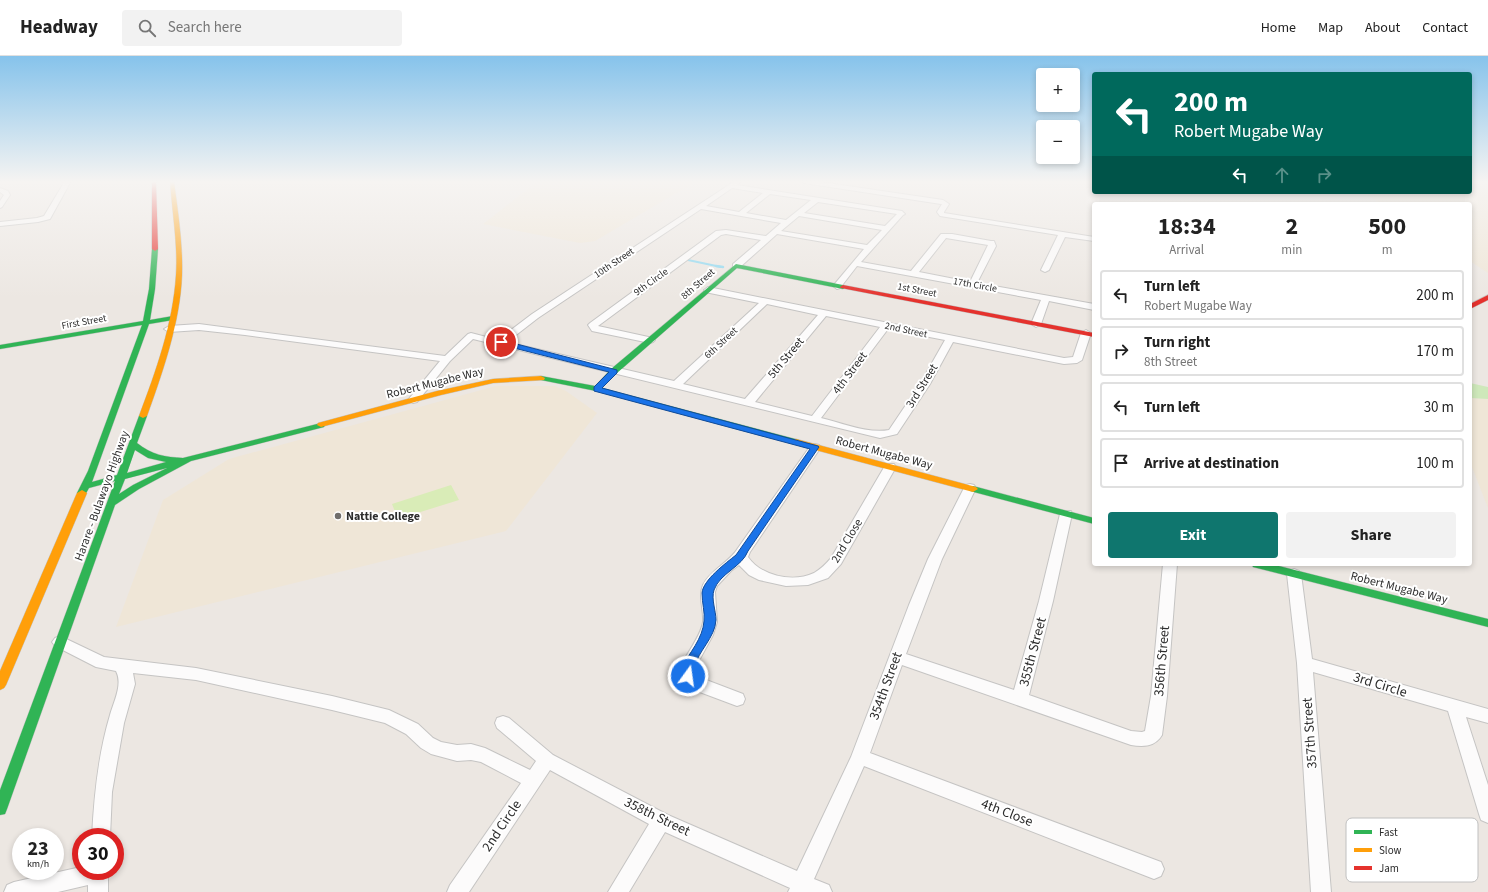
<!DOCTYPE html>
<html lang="en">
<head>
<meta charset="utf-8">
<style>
	body { margin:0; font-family:"Source Sans 3",sans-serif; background:#f2f2f2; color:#222; height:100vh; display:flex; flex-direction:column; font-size:15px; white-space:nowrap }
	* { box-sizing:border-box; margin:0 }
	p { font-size:13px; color:#767676 }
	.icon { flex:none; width:22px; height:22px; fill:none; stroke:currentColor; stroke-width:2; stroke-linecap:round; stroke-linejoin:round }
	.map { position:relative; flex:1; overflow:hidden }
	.panel { position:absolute; left:1092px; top:146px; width:380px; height:364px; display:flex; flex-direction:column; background:#fff; border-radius:4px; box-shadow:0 2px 6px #0003 }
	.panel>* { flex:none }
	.hud { position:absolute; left:1092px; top:16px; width:380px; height:122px; border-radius:4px; box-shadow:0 2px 6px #0003; background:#00695c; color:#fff; overflow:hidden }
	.buttons { position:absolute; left:1036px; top:12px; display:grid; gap:8px }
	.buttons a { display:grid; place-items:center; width:44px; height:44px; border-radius:4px; background:#fff; box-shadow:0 2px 6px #0003; font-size:20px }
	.speed { position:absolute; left:12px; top:772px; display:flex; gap:8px; font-size:20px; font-weight:700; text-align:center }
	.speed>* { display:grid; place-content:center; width:52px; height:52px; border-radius:50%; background:#fff; box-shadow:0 2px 6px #0003; line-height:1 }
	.speed small { font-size:10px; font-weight:400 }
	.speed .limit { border:6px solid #d22; background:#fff; color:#111 }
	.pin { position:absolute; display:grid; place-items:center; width:34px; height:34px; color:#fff; margin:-17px; border:2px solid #fff; border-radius:50%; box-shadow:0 1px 4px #0007 }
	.me { position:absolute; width:44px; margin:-22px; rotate:14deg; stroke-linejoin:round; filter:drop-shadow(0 0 3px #0008) }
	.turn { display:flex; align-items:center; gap:14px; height:84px; padding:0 16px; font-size:18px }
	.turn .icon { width:52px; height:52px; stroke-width:2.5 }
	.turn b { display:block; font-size:28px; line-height:34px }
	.lanes { display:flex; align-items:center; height:38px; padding:0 16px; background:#0003; justify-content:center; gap:20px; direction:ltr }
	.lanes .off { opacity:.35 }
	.eta { display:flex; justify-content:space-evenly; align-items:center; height:68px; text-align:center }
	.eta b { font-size:24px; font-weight:700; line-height:28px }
	.button { display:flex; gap:8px; margin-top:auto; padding:8px 16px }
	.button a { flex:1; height:46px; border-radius:4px; background:#0f766e; color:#fff; font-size:16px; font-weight:700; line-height:46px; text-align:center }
	.button a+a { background:#f2f2f2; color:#222 }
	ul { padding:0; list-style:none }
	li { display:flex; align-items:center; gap:12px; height:50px; margin:0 8px 6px; padding:0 8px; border:2px solid #e0e0e0; border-radius:4px }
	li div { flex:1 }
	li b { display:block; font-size:15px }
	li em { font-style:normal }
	header { display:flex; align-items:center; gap:24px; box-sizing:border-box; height:56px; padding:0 20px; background:#fff; border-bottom:1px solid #e0e0e0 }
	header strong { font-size:19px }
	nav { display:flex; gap:22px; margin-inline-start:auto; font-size:14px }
	.search { width:280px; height:36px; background:#f2f2f2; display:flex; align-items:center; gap:10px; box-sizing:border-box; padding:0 14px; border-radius:4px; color:#767676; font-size:15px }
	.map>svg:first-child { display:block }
	.education { fill:#efe6d7 }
	.green { fill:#cee8ba }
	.pitch { fill:#d9ecb7 }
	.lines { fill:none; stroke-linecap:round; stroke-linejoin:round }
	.stream-far1 { stroke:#93d9f0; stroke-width:2 }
	.stream { stroke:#93d9f0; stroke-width:2.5 }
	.street-casing { stroke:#c5c4c3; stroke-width:2 }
	.fast-casing { stroke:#c5c4c3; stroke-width:1 }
	.slow-casing { stroke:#c5c4c3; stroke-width:1 }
	.jam-casing { stroke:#c5c4c3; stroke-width:1 }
	.street { fill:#fcfbfb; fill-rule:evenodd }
	.fast { fill:#30b455; fill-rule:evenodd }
	.slow { fill:#ff9f0a; fill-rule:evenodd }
	.jam { fill:#e5322d; fill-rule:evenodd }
	.route { fill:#1a73e8; stroke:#114b97 }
	.poi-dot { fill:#706e6c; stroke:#fff; stroke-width:1.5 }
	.labels { text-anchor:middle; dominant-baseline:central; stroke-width:4; stroke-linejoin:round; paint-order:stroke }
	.far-street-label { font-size:10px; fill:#2d2d2d; stroke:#fff }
	.street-label { font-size:12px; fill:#2d2d2d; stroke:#fff }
	.poi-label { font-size:12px; font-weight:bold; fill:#2d2d2d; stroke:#fff; text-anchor:start }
	.near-street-label { font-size:14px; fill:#2d2d2d; stroke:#fff }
	.key { fill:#fff; stroke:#c0c0c0; stroke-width:1 }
	.key-label { font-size:11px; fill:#2d2d2d }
</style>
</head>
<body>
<header>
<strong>Headway</strong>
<div class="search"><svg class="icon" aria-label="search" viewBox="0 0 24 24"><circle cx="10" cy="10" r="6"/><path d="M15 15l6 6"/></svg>Search here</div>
<nav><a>Home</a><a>Map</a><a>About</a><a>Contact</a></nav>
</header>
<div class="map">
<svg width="1488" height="836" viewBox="0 0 1488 836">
	<rect width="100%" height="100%" fill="#ece7e2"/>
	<!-- education -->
	<g class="education">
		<polygon points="538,125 697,125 595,185 580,187 483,168"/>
		<polygon points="1470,125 1488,125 1488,217 1470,205 1470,148 1381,148 1363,136 1470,136"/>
		<polygon points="496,330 555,330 566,335 597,357 506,475 116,571 163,444 229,403"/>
		<polygon points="1470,342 1488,343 1488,452 1470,406"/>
	</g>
	<!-- green -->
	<polygon class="green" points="1470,327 1488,331 1488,343 1470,342"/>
	<!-- pitch -->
	<polygon class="pitch" points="451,429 459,444 398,463 392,448"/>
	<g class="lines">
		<!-- stream-far1 -->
		<polyline class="stream-far1" points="688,204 721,211"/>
		<!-- stream -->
		<polyline class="stream" points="716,210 723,211"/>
		<defs>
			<g id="street">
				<polygon points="65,125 71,125 50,163 38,166 0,170 0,166 37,162 44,160"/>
				<path d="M735 125H742L737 129 902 155 905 158 903 159 861 206 911 215 941 178H952L991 185H994L996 190 977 227 1094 248V254L1049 245 1041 268 1036 271 1031 268 1041 244 857 210 840 232 837 233 833 230 864 193 777 178 739 212H733V208L761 184 726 178 721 179 598 270 653 282 655 284 653 286 650 287 592 275 588 269 590 267 716 175 726 174 766 180 781 167 701 153 538 262 507 286 674 325 759 247 705 236 704 234 708 231 1064 302 1073 301 1081 277 1086 274 1091 277 1082 304 1077 307 1064 308 953 286 930 328 897 378 880 382 473 283 450 305 417 346 413 347 408 344 440 305 245 279 199 274 169 276 164 273 169 270 199 268 445 300 468 278 471 277 498 284 532 258ZM732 132 763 137 739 156 706 150ZM770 138 811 144 786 164 746 157ZM818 146 897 158 885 170 804 157ZM799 160 882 174 867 189 781 175ZM946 182 988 189 970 226 919 216ZM767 248 818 259 745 343 683 328ZM826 260 880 271 812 360 755 346ZM888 273 945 284 920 328 889 374C868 378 842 367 821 362Z"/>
				<polygon points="801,125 814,125 943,144 949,148 944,156 944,157 1094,181 1094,185 1065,181 1049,214 1045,216 1041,214 1058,179 940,160 937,156 942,148 941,148 804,127"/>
				<polygon points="0,132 8,135 10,139 2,151 0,152 0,145 4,139 0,136"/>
				<path d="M815 388 819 389 821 391 750 496 748 501C761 520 793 527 814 517 821 513 826 508 831 502L886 408H894L896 411 841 508 828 522 808 529 786 530 759 524 749 519 739 509 731 515 717 530 715 536 717 566 713 579 695 612 696 617 701 622 743 638 745 643 743 648 737 650 689 632 682 624 679 612C686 599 701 580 703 566 704 553 698 541 703 529 710 514 730 506 738 492L811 389Z"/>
				<path d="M970 428 974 429 976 432 942 503 906 598 1014 634 1039 545 1060 458 1061 455H1071L1072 458 1053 545 1029 639 1131 675 1142 676 1145 675 1151 640 1163 508H1177L1167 640 1162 679C1155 691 1143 691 1131 689L902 609 870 697 1161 806 1164 813 1161 820 1154 823 864 710 814 823 829 829 832 836H788L790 832 665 776 629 836H608L649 768 550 714 469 836H447L450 829 521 727 481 706 471 704 457 705 431 698 421 692 406 678 385 667 332 654 196 624 133 617 135 628 124 667 112 736 110 781H92C94 740 98 699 110 659 114 645 123 628 116 615L96 611 55 590 52 586 55 582 60 580 104 601 196 612 332 640 389 654 418 668 433 682 441 686 457 689 471 688 485 692 530 714 536 705 497 672 495 667 497 662 503 660 509 662 553 699 668 759 797 815 851 701 909 549 928 503 964 432 966 429Z"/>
				<polygon points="1294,513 1299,515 1301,518 1312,603 1488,653 1488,667 1466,661 1488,729 1488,767 1481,764 1479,758 1448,655 1313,616 1331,836 1311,836 1297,607 1287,518 1289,515"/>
				<polygon points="81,811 81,815 108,815 108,836 88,836 88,829 58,836 4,836 7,829 14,826"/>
			</g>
			<g id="fast">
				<path d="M155 191 158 193 155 233 150 264 173 260 176 262 173 264 149 268 92 426 117 419 139 360 143 358 147 360 137 387C152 399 165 401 183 402L321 367 325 369 324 371 191 405 139 433 115 449 7 753 5 758 0 759V734L115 425 89 432 85 439H79L77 437 88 415 142 269 0 293V289L143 265 149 233 152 193ZM135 394 148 402 166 406 127 417ZM167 412 133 429 119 438 125 423Z"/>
				<polygon points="736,208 843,229 846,231 843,233 737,212 617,317 602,332 799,384 800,386 799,388 793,388 596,335 541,324 537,322 541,320 595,330 611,313"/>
				<polygon points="973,430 1094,462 1094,468 970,435 968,433"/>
				<polygon points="1252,508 1271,508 1488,563 1488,571 1257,512 1253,511"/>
			</g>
			<g id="slow">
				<path d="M170 125H174C178 156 183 188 182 219 180 267 163 315 147 360L143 362 139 360C156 315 173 268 176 219 178 188 172 156 170 125Z"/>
				<polygon points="541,320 545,322 544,324 493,327 441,339 321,371 317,369 318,367 437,335 493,323"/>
				<polygon points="796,383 976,431 978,433 973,436 793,388 792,386 793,384"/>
				<polygon points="82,434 87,437 6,629 4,632 0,634 0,615 77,437"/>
			</g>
			<g id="jam">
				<polygon points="152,125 156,125 158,193 155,195 152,193"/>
				<polygon points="843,229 1094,277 1094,281 841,232 840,231"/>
				<polygon points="1488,239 1488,244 1470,253 1470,248"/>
			</g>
		</defs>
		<!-- street casing -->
		<use href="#street" class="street-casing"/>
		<!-- fast casing -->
		<use href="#fast" class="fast-casing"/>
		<!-- slow casing -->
		<use href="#slow" class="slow-casing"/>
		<!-- jam casing -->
		<use href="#jam" class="jam-casing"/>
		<!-- street -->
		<use href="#street" class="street"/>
		<!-- fast -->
		<use href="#fast" class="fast"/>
		<!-- slow -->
		<use href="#slow" class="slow"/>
		<!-- jam -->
		<use href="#jam" class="jam"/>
	</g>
	<!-- sky -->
	<linearGradient id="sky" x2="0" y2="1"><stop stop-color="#86c3eb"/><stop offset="0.52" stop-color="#f6f4f2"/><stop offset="1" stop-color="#f6f4f2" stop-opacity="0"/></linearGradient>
	<rect width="1488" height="242" fill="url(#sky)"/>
	<!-- route -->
	<path class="route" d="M501 284 617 314V317L602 332 818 390 819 391 748 495C742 511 720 517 714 534 711 543 716 555 716 564 715 582 698 595 694 612 692 616 695 619 693 623L688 625 684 623 681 612C689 598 703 582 704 565 705 556 702 547 702 537 703 524 726 507 736 499L810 393 594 335V331L609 316 498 288 497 286Z"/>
	<!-- markers -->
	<circle class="poi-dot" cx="338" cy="460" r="4"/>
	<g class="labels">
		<!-- far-street labels -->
		<g class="far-street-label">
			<text transform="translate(614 207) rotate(-34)">10th Street</text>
			<text transform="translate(651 226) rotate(-36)">9th Circle</text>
			<text transform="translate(698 228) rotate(-41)">8th Street</text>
			<text transform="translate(975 229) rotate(10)">17th Circle</text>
			<text transform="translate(917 234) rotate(11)">1st Street</text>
			<text transform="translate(84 266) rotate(-10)">First Street</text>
			<text transform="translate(906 274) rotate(12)">2nd Street</text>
			<text transform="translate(721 287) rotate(-43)">6th Street</text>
		</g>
		<!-- street labels -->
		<g class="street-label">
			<text transform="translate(786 302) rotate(-50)">5th Street</text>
			<text transform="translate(850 317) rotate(-53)">4th Street</text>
			<text transform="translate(435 327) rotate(-14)">Robert Mugabe Way</text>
			<text transform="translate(922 330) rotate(-58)">3rd Street</text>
			<text transform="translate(884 397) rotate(15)">Robert Mugabe Way</text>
			<text transform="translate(102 440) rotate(-70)">Harare - Bulawayo Highway</text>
			<text transform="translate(847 485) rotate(-59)">2nd Close</text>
			<text transform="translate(1399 532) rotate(14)">Robert Mugabe Way</text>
		</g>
		<!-- poi labels -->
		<g class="poi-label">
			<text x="346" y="460">Nattie College</text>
		</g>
		<!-- near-street labels -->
		<g class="near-street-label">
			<text transform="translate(1033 596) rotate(-75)">355th Street</text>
			<text transform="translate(1162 605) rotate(-85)">356th Street</text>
			<text transform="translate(1380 629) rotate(17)">3rd Circle</text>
			<text transform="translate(886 630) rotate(-70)">354th Street</text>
			<text transform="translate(1310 677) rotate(-94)">357th Street</text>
			<text transform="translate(1007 757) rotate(21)">4th Close</text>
			<text transform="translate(657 761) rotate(26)">358th Street</text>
			<text transform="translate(502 770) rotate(-56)">2nd Circle</text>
		</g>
	</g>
	<!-- legend -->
	<rect x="1346" y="762" width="132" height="64" rx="6" class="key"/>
	<rect x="1354" y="774" width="18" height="4" fill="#30b455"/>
	<rect x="1354" y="792" width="18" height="4" fill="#ff9f0a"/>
	<rect x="1354" y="810" width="18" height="4" fill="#e5322d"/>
	<g class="key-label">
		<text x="1379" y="780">Fast</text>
		<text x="1379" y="798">Slow</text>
		<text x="1379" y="816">Jam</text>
	</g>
</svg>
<div class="buttons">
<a>+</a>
<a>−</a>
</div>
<div class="speed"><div>23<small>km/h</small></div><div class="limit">30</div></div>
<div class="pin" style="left:501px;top:286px;background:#d93025"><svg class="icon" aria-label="arrive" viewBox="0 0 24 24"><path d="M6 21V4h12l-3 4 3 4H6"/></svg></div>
<svg class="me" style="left:688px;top:620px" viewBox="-20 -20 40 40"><circle r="17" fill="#1a73e8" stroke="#fff" stroke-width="3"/><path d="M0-11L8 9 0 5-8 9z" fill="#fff"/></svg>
<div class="hud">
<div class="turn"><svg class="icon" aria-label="left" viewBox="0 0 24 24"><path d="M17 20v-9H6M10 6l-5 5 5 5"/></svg><div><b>200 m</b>Robert Mugabe Way</div></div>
<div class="lanes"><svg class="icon" aria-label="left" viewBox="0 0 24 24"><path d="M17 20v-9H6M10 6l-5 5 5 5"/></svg><svg class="icon off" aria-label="ahead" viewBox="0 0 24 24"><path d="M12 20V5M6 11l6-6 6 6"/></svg><svg class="icon off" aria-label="right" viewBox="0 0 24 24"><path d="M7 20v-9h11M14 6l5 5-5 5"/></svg></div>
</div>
<section class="panel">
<div class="eta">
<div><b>18:34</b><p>Arrival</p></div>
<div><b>2</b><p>min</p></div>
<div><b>500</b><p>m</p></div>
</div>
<ul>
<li><svg class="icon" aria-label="left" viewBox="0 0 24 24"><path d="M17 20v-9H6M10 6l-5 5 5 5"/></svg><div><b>Turn left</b><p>Robert Mugabe Way</p></div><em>200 m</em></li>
<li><svg class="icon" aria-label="right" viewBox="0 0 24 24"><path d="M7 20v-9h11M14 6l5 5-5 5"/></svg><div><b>Turn right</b><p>8th Street</p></div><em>170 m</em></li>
<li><svg class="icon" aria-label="left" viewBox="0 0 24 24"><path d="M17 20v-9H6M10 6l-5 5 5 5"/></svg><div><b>Turn left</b></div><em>30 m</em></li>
<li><svg class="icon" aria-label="arrive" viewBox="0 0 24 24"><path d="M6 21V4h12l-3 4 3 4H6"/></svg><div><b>Arrive at destination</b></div><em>100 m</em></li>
</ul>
<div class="button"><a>Exit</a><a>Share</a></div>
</section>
</div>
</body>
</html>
